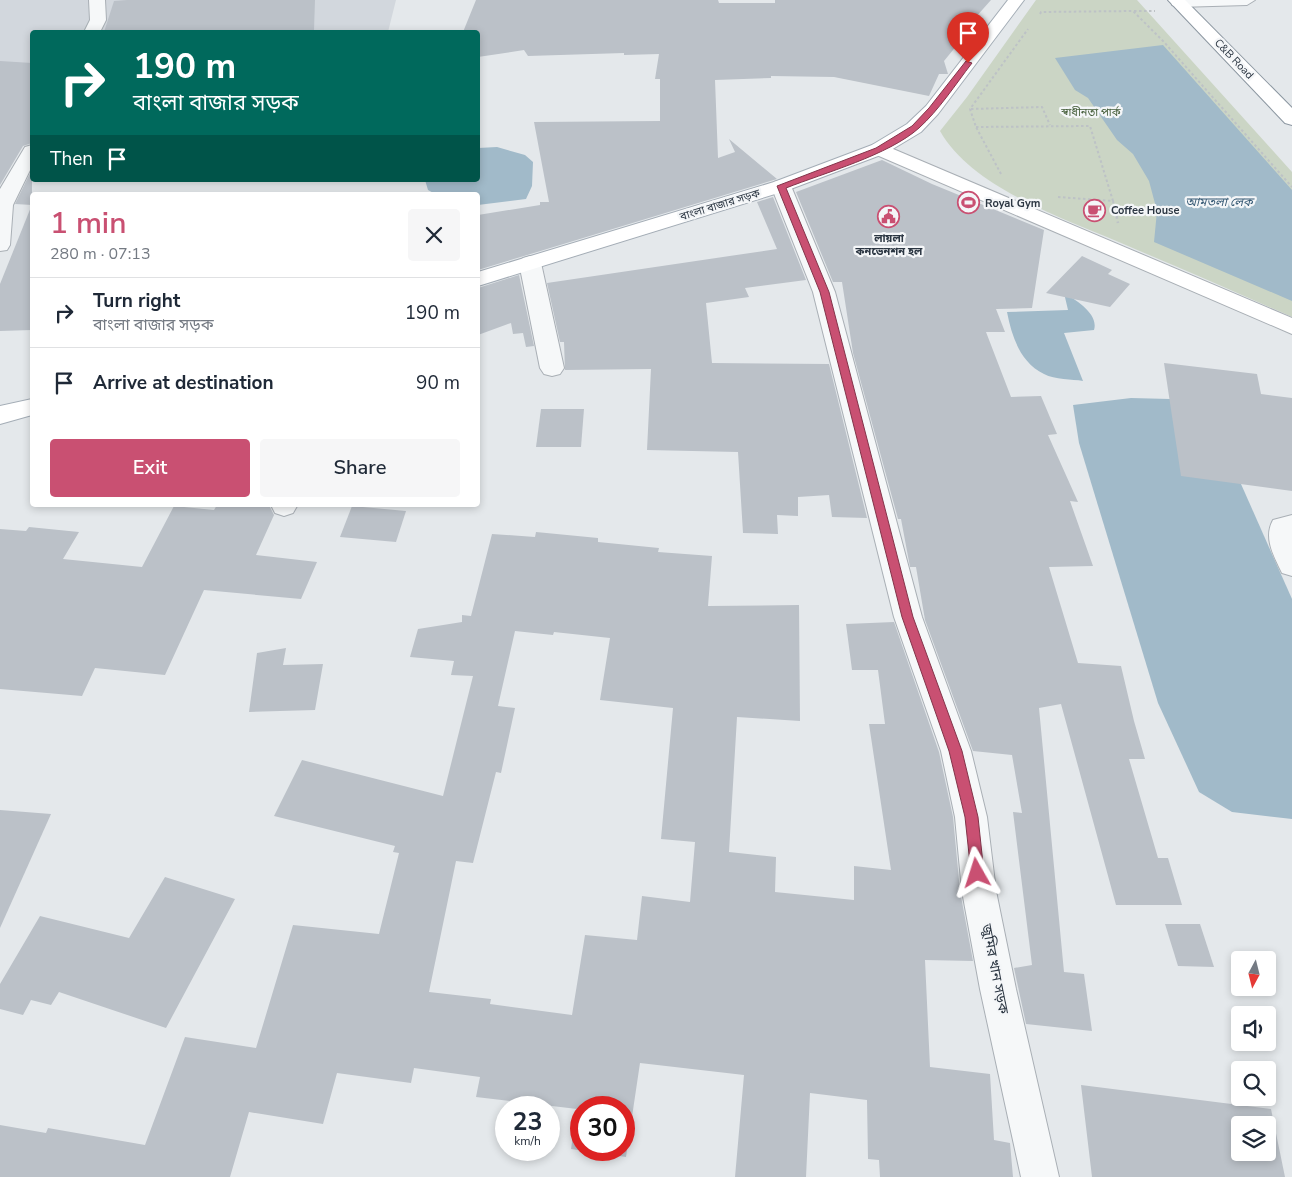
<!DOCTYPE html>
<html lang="en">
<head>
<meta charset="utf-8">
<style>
	body { margin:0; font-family:"Nunito Sans","Noto Sans Bengali",sans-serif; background:#f6f6f7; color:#1f2937; height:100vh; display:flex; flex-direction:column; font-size:19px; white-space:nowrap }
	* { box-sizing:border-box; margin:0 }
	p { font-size:16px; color:#747a83 }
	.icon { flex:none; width:28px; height:28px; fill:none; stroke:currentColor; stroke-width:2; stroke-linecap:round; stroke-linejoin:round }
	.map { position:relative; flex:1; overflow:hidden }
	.details { position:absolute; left:30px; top:192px; width:450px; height:315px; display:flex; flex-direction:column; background:#fff; border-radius:5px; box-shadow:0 2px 8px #0003 }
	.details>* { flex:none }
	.guide { position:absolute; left:30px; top:30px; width:450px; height:152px; border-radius:5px; box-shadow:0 2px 8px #0003; background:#00695c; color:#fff; overflow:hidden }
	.needle { width:32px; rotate:187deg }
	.fabs { position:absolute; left:1231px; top:951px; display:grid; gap:10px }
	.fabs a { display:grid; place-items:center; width:45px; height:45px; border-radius:5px; background:#fff; box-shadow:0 2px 8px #0003; font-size:25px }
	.speed { position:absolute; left:495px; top:1096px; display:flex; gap:10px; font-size:25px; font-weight:700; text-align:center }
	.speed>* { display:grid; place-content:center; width:65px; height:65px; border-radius:50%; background:#fff; box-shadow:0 2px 8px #0003; line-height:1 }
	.speed small { font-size:12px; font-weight:400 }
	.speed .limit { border:8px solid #d22; background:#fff; color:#111 }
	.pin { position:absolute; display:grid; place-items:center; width:42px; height:42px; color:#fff; margin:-51px -21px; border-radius:50% 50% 50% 0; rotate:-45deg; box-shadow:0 0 5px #0007 }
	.pin .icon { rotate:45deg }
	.me { position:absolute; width:55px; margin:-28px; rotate:354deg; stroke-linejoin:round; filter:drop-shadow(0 0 4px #0008) }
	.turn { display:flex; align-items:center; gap:18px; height:105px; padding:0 20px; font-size:22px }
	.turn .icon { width:65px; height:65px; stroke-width:2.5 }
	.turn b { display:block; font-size:35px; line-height:42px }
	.then { display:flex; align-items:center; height:48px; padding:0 20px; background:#0003; gap:10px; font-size:19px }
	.round { display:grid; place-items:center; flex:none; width:52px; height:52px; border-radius:5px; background:#f6f6f7 }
	.overview { display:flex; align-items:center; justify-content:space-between; height:85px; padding:0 20px }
	h1 { font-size:30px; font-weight:600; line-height:38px; color:#c95072 }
	.primary-button { display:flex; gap:10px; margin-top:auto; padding:10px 20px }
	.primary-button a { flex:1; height:58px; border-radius:5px; background:#c95072; color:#fff; font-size:20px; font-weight:600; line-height:58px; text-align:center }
	.primary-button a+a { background:#f6f6f7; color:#1f2937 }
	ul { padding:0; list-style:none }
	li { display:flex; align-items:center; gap:15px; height:70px; padding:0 20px; border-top:1px solid #e0e1e3 }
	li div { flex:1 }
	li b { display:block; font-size:19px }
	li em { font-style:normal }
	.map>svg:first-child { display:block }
	.built { fill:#d2d7dd }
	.green { fill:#cbd5c5 }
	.water { fill:#a1bac9 }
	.building { fill:#bbc1c8; fill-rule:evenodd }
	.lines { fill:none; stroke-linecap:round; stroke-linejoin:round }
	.street-casing { stroke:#a9afb5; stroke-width:2 }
	.secondary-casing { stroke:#a9afb5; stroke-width:2 }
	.primary-casing { stroke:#a4adb6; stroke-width:2 }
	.highway-casing { stroke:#8c97a1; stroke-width:2 }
	.path-far1 { stroke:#bdc2c6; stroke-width:2; stroke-dasharray:2.5 2.5; stroke-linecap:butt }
	.path { stroke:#bdc2c6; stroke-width:2.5; stroke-dasharray:3 3; stroke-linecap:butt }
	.street { fill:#f6f8f9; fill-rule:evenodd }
	.secondary { fill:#fff; fill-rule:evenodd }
	.primary { fill:#fff; fill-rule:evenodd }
	.highway { fill:#fff; fill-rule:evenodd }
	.route { fill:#c95072; stroke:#83344a }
	.labels { text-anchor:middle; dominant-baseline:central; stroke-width:4.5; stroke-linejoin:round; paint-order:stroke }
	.far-street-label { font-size:11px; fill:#2c3743; stroke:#f4f6f8 }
	.far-park-label { font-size:11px; fill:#455e3a; stroke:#f4f6f8 }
	.far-poi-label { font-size:11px; font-weight:bold; fill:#2c3743; stroke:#f4f6f8; text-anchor:start }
	.far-water-label { font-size:12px; font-style:italic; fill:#385b75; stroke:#f4f6f8 }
	.street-label { font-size:14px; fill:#2c3743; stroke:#f4f6f8 }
</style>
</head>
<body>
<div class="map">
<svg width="1292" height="1177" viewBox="0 0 1292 1177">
	<rect width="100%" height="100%" fill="#e4e8eb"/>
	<!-- built -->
	<polygon class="built" points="0,0 396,0 388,32 32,32 32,89 0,91"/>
	<!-- green -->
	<path class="green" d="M1036 0H1137L1292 172V317C1240 294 1187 271 1135 249 1073 221 975 192 940 131L967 97Z"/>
	<!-- water -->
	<g class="water">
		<polygon points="1163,45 1292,190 1292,301 1154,242 1157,211 1149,181 1133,154 1117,140 1088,98 1075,90 1055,58"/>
		<polygon points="497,147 525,155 533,162 532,186 526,199 478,205 478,195 437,195 428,190 425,180 478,180 478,148"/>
		<path d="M1064 293C1076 300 1099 314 1094 330L1064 333 1083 381C1072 379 1055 380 1044 374 1020 362 1012 337 1007 312L1068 310Z"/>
		<polygon points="1131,398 1170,399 1241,484 1292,599 1292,819 1232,812 1199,792 1158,703 1079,443 1073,405"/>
	</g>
	<!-- building -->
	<g class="building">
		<polygon points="127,0 315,0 314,30 281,32 104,32 114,1"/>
		<polygon points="476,0 718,0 719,3 775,3 775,0 991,0 967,27 971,28 944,61 948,74 939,74 929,96 834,77 771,76 771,78 715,80 718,158 735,152 729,139 777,179 478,270 478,215 540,205 540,202 549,202 534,122 660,121 660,79 655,79 659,54 624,55 624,53 528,56 524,50 478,57 478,32 463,32"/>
		<polygon points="0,61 32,63 32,143 23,146 0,185"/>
		<polygon points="882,160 932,184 1044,230 1032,308 996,309 1005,332 986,332 1011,397 1041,396 1057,434 1048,435 1078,502 1070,501 1093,566 1049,567 1078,663 1121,666 1134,721 1145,759 1129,759 1158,858 1168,858 1182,905 1116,905 1061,704 1039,708 1064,972 1084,974 1092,1031 1026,1024 1014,968 1032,965 1013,812 1022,813 1012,755 973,751 925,620 916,567 910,567 901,519 898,519 853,353 842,282 833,282 796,192"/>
		<polygon points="32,169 32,205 15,204"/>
		<polygon points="773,197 806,280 745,288 749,297 706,303 712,363 829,364 867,518 832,517 829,495 798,497 798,516 777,515 778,534 743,533 738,452 647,450 651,369 565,370 564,342 560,342 547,283 777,249 757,202"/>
		<polygon points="31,207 32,330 0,331 0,284"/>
		<polygon points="1082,256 1112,270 1108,274 1130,284 1110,307 1046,293"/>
		<polygon points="519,275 534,346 526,347 523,333 513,334 511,323 478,335 478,288"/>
		<polygon points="1164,363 1257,374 1261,394 1292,398 1292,491 1181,476"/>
		<polygon points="541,409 584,409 581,447 536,447"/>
		<polygon points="217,505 269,505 274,515 256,555 317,562 301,599 204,590 165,675 95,668 82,696 0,689 0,529 26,531 29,527 79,532 63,559 142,567 174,506 214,510"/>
		<polygon points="352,506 406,511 396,542 340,537"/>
		<path d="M536 532 598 538V542L659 548 658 552 712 556 708 606 799 605 800 721 737 717 729 852 776 857 775 892 854 900V866L891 870 869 724H885L878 670H852L846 624 894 622 939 752 953 817 960 891 973 961 925 960 930 1067 990 1074 994 1140 1010 1143 1013 1177H880L879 1160 868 1159 867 1100 810 1093 806 1177H735L744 1075 640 1063 626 1157 571 1149 577 1109 476 1097 480 1077 414 1068 411 1083 337 1073 323 1124 249 1112 230 1177H0V1125L46 1133 48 1128 145 1145 185 1037 256 1048 293 925 379 934 399 853 393 852 395 846 274 816 302 760 443 796 473 676 451 675 454 661 410 657 418 629 462 622V615L471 616 492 534 535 537ZM515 631 553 635 554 632 610 638 600 700 673 708 661 839 695 842 690 902 642 896 637 940 585 935 572 1015 490 1004 491 999 429 992 456 861 473 863 496 772 501 773 515 708 498 706ZM581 1108H624V1150H581Z"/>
		<polygon points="286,648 283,665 323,664 315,710 249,712 257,653"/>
		<polygon points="0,810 51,814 0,928"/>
		<polygon points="165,877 235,899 166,1028 59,992 51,1005 31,1000 23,1015 0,1009 0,984 40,916 129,938"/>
		<polygon points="1165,924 1200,924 1214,967 1178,966"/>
		<path d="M1081 1085 1271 1109 1285 1177H1092ZM1240 1125H1268V1152H1240Z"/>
	</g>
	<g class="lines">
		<defs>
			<g id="street">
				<polygon points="89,0 105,0 106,20 100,32 84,32 90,20"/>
				<polygon points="1171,0 1255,0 1247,5 1178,7 1172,5"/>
				<polygon points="32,145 32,166 13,205 10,245 7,250 0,251 0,189 25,147"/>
				<polygon points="781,180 788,182 791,186 835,292 922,617 971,751 987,817 996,891 1016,989 1059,1177 1021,1177 980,989 962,891 955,817 941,751 894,617 813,292 771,186 774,182"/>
				<polygon points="530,256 537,258 541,263 564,368 560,374 552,376 544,374 540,368 519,263 523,258"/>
				<polygon points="271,505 297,505 297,506 293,513 284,516 275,513"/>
				<path d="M1292 515V576L1282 573C1274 556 1263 538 1273 520Z"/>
			</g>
			<polygon id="secondary" points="879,143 1292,318 1292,334 872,153 870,149 872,145"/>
			<g id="primary">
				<polygon points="1008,0 1024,0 938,114 921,132 886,153 788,190 478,286 478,272 774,182 872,145 907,124 926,106"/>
				<polygon points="32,399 32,415 0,424 0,406"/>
			</g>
			<polygon id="highway" points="1168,0 1185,0 1292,108 1292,125 1285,123"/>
		</defs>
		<!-- street casing -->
		<use href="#street" class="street-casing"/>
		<!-- secondary casing -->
		<use href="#secondary" class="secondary-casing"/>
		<!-- primary casing -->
		<use href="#primary" class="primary-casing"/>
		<!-- highway casing -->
		<use href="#highway" class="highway-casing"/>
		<!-- path-far1 -->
		<g class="path-far1">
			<polyline points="1134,11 1155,11"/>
			<polyline points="1040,14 1041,12 1133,11 1164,42 1292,187"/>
			<polyline points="971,109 1042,107 1050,125"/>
			<polyline points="976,127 1090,126 1113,201"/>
			<polyline points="1001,174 976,127 970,109 1028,29"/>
			<polyline points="1058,197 1113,201 1114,206"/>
		</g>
		<!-- path -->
		<polyline class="path" points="1114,204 1118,223"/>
		<!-- street -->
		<use href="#street" class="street"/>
		<!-- secondary -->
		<use href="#secondary" class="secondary"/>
		<!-- primary -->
		<use href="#primary" class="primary"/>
		<!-- highway -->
		<use href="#highway" class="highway"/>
	</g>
	<!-- route -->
	<path class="route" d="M966 61 972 63C955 85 939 110 919 128 889 155 824 173 786 188L829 292 913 617 962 751 978 817 984 873 982 878 977 880 973 878 971 873 965 817 949 751 902 617 820 292 777 186 876 148 912 126 929 108Z"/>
	<!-- icons -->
	<defs>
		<symbol id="stadium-ring" viewBox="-11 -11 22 22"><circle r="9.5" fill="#f4f6f8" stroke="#c95072" stroke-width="1.5"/><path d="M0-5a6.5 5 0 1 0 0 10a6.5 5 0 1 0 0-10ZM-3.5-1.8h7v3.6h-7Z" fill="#c95072"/></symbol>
		<symbol id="cafe-ring" viewBox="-11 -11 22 22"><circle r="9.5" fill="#f4f6f8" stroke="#c95072" stroke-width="1.5"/><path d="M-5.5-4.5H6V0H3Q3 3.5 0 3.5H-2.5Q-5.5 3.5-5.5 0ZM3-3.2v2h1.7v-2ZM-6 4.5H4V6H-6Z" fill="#c95072"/></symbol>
		<symbol id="civic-ring" viewBox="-11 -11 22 22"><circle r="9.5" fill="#f4f6f8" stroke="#c95072" stroke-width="1.5"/><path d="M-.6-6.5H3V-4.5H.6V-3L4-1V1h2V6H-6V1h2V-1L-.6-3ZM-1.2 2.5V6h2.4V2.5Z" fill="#c95072"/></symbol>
	</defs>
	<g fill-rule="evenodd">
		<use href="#stadium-ring" x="956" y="190" width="25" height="25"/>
		<use href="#cafe-ring" x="1082" y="198" width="25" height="25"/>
		<use href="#civic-ring" x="876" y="204" width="25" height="25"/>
	</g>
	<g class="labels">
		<!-- far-street labels -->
		<g class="far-street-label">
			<text transform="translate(1234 59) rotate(46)">C&amp;B Road</text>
			<text transform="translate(720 205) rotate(-17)">বাংলা বাজার সড়ক</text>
		</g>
		<!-- far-park labels -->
		<g class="far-park-label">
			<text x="1091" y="112">স্বাধীনতা পার্ক</text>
		</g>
		<!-- far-poi labels -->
		<g class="far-poi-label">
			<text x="985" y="203">Royal Gym</text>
			<text x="1111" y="210">Coffee House</text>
			<text x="889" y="238" text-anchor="middle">লায়লা<tspan x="889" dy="13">কনভেনশন হল</tspan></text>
		</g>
		<!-- far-water labels -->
		<g class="far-water-label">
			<text x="1219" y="202">আমতলা লেক</text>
		</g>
		<!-- street labels -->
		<g class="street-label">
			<text transform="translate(995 969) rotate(79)">জুমির খান সড়ক</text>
		</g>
	</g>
</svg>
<div class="fabs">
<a><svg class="needle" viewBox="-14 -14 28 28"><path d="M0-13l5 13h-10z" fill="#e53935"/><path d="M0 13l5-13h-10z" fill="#747a83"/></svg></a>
<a><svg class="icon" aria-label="sound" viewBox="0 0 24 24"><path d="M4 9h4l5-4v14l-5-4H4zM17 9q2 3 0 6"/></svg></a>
<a><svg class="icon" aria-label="search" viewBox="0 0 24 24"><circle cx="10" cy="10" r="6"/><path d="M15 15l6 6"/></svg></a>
<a><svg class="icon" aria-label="layers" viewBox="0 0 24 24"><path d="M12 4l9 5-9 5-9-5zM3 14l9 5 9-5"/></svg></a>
</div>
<div class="speed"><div>23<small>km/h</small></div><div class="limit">30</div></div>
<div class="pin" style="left:968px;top:63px;background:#d93025"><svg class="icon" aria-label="arrive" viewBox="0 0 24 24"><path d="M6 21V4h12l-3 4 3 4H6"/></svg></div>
<svg class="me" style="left:977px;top:873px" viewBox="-20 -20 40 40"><path d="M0-17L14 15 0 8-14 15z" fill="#c95072" stroke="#fff" stroke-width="4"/></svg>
<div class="guide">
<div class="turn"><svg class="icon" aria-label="right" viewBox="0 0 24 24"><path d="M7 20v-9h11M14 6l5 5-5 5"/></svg><div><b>190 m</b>বাংলা বাজার সড়ক</div></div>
<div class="then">Then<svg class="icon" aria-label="arrive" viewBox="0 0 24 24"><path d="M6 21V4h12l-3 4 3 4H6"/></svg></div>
</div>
<section class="details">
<div class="overview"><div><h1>1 min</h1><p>280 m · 07:13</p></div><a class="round"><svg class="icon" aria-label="close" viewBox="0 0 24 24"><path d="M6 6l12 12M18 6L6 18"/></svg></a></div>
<ul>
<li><svg class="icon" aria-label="right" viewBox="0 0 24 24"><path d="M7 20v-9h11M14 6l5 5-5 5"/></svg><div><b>Turn right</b><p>বাংলা বাজার সড়ক</p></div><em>190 m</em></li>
<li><svg class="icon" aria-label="arrive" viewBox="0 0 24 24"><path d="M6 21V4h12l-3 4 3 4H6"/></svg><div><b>Arrive at destination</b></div><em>90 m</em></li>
</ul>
<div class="primary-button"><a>Exit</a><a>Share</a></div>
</section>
</div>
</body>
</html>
